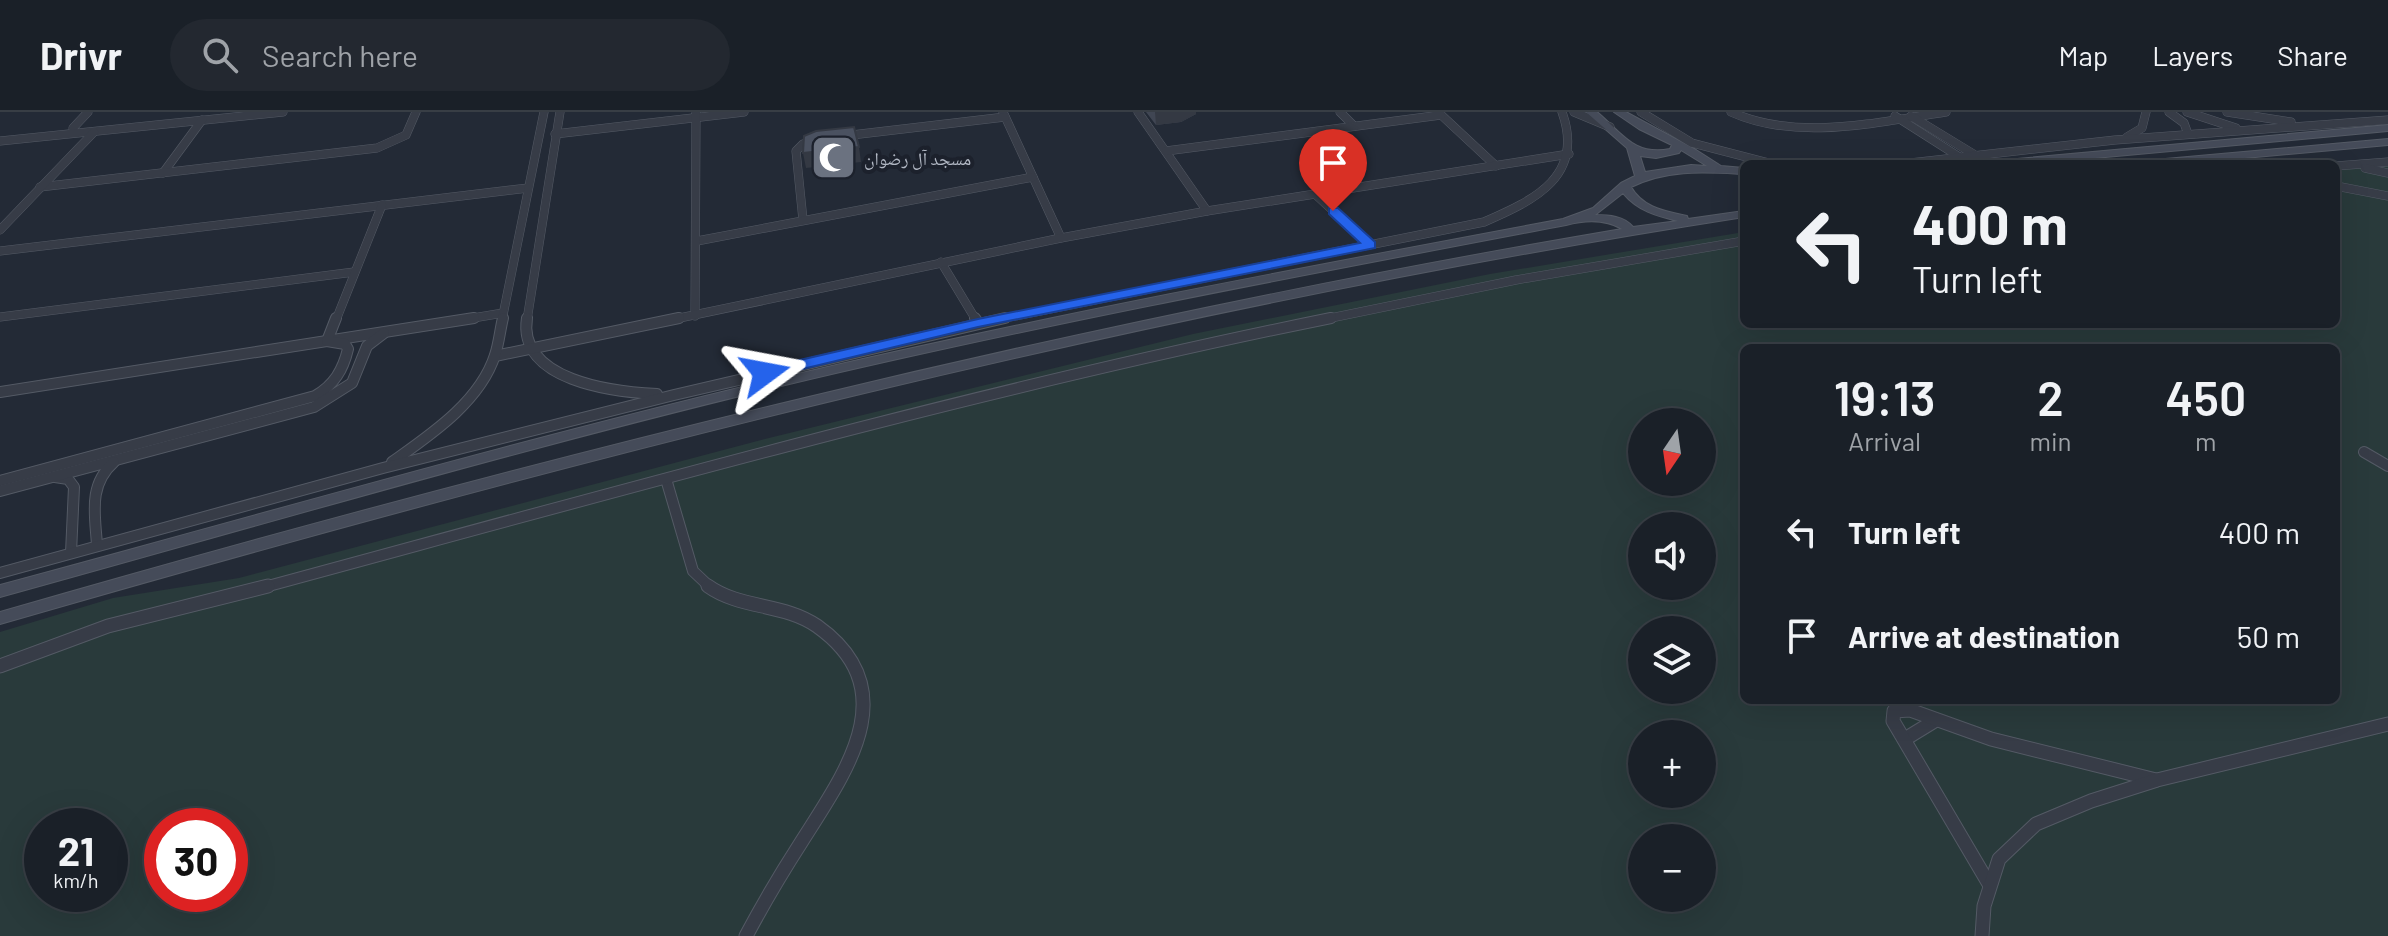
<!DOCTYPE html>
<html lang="en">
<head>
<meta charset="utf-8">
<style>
	body { margin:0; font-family:Barlow,"Noto Naskh Arabic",sans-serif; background:#232830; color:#f1f3f6; height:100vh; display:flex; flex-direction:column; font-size:30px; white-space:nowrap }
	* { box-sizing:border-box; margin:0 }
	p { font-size:26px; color:#9fa3a8 }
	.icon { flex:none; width:44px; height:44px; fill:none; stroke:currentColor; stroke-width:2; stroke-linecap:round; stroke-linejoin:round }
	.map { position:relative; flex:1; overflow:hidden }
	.sheet { position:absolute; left:1740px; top:232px; width:600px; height:360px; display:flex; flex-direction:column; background:#1a2028; border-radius:12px; box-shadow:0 8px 32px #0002,0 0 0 2px #383e45 }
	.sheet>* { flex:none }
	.banner { position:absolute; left:1740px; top:48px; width:600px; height:168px; border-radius:12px; box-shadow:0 8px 32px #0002,0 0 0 2px #383e45; background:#1a2028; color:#f1f3f6; overflow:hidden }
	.needle { width:52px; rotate:193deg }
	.buttons { position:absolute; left:1628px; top:296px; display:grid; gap:16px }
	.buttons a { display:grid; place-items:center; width:88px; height:88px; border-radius:50%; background:#1a2028; box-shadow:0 8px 32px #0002,0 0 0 2px #383e45; font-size:40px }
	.speed { position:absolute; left:24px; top:696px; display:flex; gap:16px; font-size:40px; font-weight:700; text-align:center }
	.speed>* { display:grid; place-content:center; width:104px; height:104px; border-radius:50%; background:#1a2028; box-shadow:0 8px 32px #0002,0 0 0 2px #383e45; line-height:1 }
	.speed small { font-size:20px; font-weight:400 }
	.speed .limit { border:12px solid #d22; background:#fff; color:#111 }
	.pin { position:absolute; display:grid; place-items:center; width:68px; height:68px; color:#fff; margin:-82px -34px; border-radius:50% 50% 50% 0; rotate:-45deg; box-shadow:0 0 8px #0007 }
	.pin .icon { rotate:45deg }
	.me { position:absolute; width:88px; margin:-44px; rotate:77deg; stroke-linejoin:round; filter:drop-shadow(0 0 6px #0008) }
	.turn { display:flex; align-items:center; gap:28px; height:168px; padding:0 40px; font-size:36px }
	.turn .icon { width:104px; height:104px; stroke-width:2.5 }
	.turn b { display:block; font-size:56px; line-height:68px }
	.eta { display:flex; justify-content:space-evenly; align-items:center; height:136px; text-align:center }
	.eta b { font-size:48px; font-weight:600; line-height:56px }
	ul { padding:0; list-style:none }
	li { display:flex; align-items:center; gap:24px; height:104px; padding:0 40px }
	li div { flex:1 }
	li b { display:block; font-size:30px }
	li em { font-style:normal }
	header { display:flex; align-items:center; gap:48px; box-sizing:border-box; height:112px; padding:0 40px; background:#1a2028; border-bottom:2px solid #383e45 }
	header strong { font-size:38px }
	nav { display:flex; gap:44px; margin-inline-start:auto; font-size:28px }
	.search { width:560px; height:72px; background:#232830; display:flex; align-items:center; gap:20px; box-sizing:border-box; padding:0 28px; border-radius:44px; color:#9fa3a8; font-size:30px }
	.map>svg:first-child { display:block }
	.green { fill:#293a3b; fill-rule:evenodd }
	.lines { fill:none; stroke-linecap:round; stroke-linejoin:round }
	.street-far2-casing { stroke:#545a65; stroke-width:9 }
	.street-far1-casing { stroke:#545a65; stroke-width:12 }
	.street-casing { stroke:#545a65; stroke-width:15 }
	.secondary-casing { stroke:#545a65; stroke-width:2 }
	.street-far2 { stroke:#373c47; stroke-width:8 }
	.street-far1 { stroke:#373c47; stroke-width:10 }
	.street { stroke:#373c47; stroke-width:13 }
	.secondary { fill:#454b59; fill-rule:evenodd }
	.wall { fill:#404653 }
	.shaded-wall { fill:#343943 }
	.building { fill:#4a5160; stroke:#343943; stroke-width:2 }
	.route { fill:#2563eb; stroke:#184099; stroke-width:2 }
	.labels { text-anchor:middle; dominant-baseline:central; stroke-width:8; stroke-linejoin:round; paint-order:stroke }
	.far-poi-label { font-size:18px; fill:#b1b7c3; stroke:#1c212c; text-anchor:start }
</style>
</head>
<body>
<header>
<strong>Drivr</strong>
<div class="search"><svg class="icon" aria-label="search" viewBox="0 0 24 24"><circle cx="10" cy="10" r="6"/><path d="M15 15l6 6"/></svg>Search here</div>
<nav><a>Map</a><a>Layers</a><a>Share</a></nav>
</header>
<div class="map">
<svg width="2388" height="824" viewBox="0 0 2388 824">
	<rect width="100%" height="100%" fill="#232a36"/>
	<!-- green -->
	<path class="green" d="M2388 48V824H0V520L113 486 239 466 769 326 1193 222 1490 162 1744 120V212H2336V52H2314ZM1744 236H2336V588H1744ZM1642 310H1702V370H1642ZM1642 414H1702V474H1642ZM1642 518H1702V578H1642ZM1642 622H1702V682H1642ZM42 714H110V782H42ZM162 714H230V782H162ZM1642 726H1702V786H1642Z"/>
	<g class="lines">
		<defs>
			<g id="street-far2">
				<polyline points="1003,0 1061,126"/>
				<polyline points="1138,0 1207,99"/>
				<polyline points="1340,0 1354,14"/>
				<polyline points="1438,0 1496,54"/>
				<polyline points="1574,0 1610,15"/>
				<polyline points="1641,0 1692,31 1773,52"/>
				<path d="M1731 0C1798 30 1876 10 1946 0"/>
				<polyline points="2169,0 2184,11 2188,22"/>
				<polyline points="2187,0 2236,16"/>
				<polyline points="2227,0 2291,10"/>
				<polyline points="1895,4 1961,46"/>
				<polyline points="1911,4 1975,43"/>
				<polyline points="73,16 88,0"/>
				<polyline points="555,22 744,0"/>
				<polyline points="843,24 1005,5"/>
				<polyline points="2127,25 2142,16 2146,0"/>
				<polyline points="0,29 283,0"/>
				<polyline points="1166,39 1441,3"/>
				<polyline points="1901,52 2115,28 2388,8"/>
				<polyline points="2336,54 2388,50"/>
				<polyline points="2365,56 2388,61"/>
				<polyline points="163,61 202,8"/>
				<polyline points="2336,74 2388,84"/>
				<polyline points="40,75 377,36 406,23 416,0"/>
				<polyline points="1315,82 1370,133"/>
				<polyline points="803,108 796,39 803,32 818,27"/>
				<polyline points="0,118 94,20"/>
				<polyline points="697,129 1033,65"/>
				<polyline points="0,139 528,76"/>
				<polyline points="941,150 976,208"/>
				<polyline points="695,204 696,1"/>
				<polyline points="0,205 354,160"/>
				<polyline points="336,208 382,93"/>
				<polyline points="461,208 503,201"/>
				<polyline points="502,208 544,0"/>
				<polyline points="527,208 560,0"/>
				<polyline points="670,208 1061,126 1207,99 1569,42"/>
				<path d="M995 208 1484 110C1535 88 1585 64 1562 0"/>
				<polyline points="1321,208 1516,168 1744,129"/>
			</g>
			<g id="street-far1">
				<path d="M527 206C517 269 614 280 657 282"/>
				<polyline points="975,206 978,211"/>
				<polyline points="495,244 679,206"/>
				<polyline points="0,280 474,206"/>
				<polyline points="2364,340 2388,354"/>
				<path d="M392 350C430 323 480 290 495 243 499 231 500 218 503 206"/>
				<polyline points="55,365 68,367 74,375 71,441"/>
				<polyline points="666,367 693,459 711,476"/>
				<path d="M0 369 315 284C334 273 343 258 348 237L345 232 327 229 336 206"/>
				<polyline points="0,379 314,295 352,271 367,234 384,221"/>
				<path d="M97 433C95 402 88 373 114 350"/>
				<polyline points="0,461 383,356 674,283 1005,206"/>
				<path d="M261 476C616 380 971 279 1331 206"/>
			</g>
			<g id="street">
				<path d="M708 474C740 497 784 491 817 514 907 578 845 661 802 729 782 760 763 792 746 824"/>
				<polyline points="0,554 108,514 268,474"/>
				<polyline points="1905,627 1936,608"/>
				<polyline points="1989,772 1893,609 1894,599 1910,598 1991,627 2156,668"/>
				<polyline points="1982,824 1984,794 1999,747 2036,712 2091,689 2157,668 2388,612"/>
			</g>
			<g id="secondary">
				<path d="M1586 0H1597C1623 22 1634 44 1670 37L1672 33 1639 17 1614 0H1626L1696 38 1721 54 1744 56V62C1704 60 1668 57 1631 75 1643 96 1665 99 1687 104L1688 107 1744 99V105C1153 197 574 346 0 512V500C534 346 1074 210 1622 117 1605 107 1585 108 1566 113 1303 163 1041 212 781 274 519 337 260 413 0 485V473C260 403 518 328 780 266 1040 205 1301 156 1563 107L1593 96 1621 71 1635 64 1627 36ZM1681 38 1707 54 1691 53 1645 60 1640 44 1656 46 1679 41ZM1623 81C1638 99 1657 104 1678 109L1633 115C1624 104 1609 103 1595 103Z"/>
				<polygon points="2388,13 2388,19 2030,52 1990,52 1995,49"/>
				<polygon points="2388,27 2388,33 2179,52 2138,52 2143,49"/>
			</g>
		</defs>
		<!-- street-far2 casing -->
		<use href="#street-far2" class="street-far2-casing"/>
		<!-- street-far1 casing -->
		<use href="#street-far1" class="street-far1-casing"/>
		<!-- street casing -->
		<use href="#street" class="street-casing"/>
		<!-- secondary casing -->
		<use href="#secondary" class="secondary-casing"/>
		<!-- street-far2 -->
		<use href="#street-far2" class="street-far2"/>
		<!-- street-far1 -->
		<use href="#street-far1" class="street-far1"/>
		<!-- street -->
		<use href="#street" class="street"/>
		<!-- secondary -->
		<use href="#secondary" class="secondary"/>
	</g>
	<!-- wall -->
	<polygon class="wall" points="1146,0 1196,0 1196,2 1181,10 1156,13"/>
	<!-- shaded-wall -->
	<g class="shaded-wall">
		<polygon points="1155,0 1196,0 1196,2 1181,10 1156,13"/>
		<polygon points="859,35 861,50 806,56 803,41"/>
	</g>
	<!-- building -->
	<polygon class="building" points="854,15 859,35 803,41 804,24 816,19"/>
	<!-- route -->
	<polygon class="route" points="1329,96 1338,96 1375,130 1375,136 978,215 765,266 757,261 765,256 978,207 1360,131 1329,102"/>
	<!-- icons -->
	<defs>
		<symbol id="mosque-square" viewBox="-11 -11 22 22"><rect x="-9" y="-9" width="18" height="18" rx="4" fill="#6b7280" stroke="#1c212c"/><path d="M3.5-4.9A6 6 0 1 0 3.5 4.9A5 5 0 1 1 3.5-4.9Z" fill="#fff"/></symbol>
	</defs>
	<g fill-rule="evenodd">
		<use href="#mosque-square" x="808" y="20" width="51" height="51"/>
	</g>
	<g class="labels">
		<!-- far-poi labels -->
		<g class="far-poi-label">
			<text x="864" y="46">مسجد آل رضوان</text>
		</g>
	</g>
</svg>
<div class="buttons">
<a><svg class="needle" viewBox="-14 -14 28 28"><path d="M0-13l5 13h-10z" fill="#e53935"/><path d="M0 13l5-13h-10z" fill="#9fa3a8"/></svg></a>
<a><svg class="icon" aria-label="sound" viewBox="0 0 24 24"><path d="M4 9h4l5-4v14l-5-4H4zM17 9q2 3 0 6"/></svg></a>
<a><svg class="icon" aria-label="layers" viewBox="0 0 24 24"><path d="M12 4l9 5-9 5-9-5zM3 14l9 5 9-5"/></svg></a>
<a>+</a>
<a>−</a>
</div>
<div class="speed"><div>21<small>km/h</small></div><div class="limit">30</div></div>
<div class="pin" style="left:1333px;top:99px;background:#d93025"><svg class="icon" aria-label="arrive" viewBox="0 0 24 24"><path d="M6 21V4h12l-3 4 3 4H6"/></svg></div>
<svg class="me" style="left:765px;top:261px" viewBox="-20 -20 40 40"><path d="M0-17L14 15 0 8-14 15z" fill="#2563eb" stroke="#fff" stroke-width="4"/></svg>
<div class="banner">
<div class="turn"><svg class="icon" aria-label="left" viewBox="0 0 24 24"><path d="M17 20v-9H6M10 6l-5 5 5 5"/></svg><div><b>400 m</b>Turn left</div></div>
</div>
<section class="sheet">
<div class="eta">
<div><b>19:13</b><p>Arrival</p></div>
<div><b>2</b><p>min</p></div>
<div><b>450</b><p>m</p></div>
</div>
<ul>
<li><svg class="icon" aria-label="left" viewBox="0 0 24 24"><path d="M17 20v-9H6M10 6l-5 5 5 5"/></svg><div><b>Turn left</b></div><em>400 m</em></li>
<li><svg class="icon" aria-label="arrive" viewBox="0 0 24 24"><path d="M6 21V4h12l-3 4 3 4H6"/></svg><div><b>Arrive at destination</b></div><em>50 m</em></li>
</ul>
</section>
</div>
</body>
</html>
